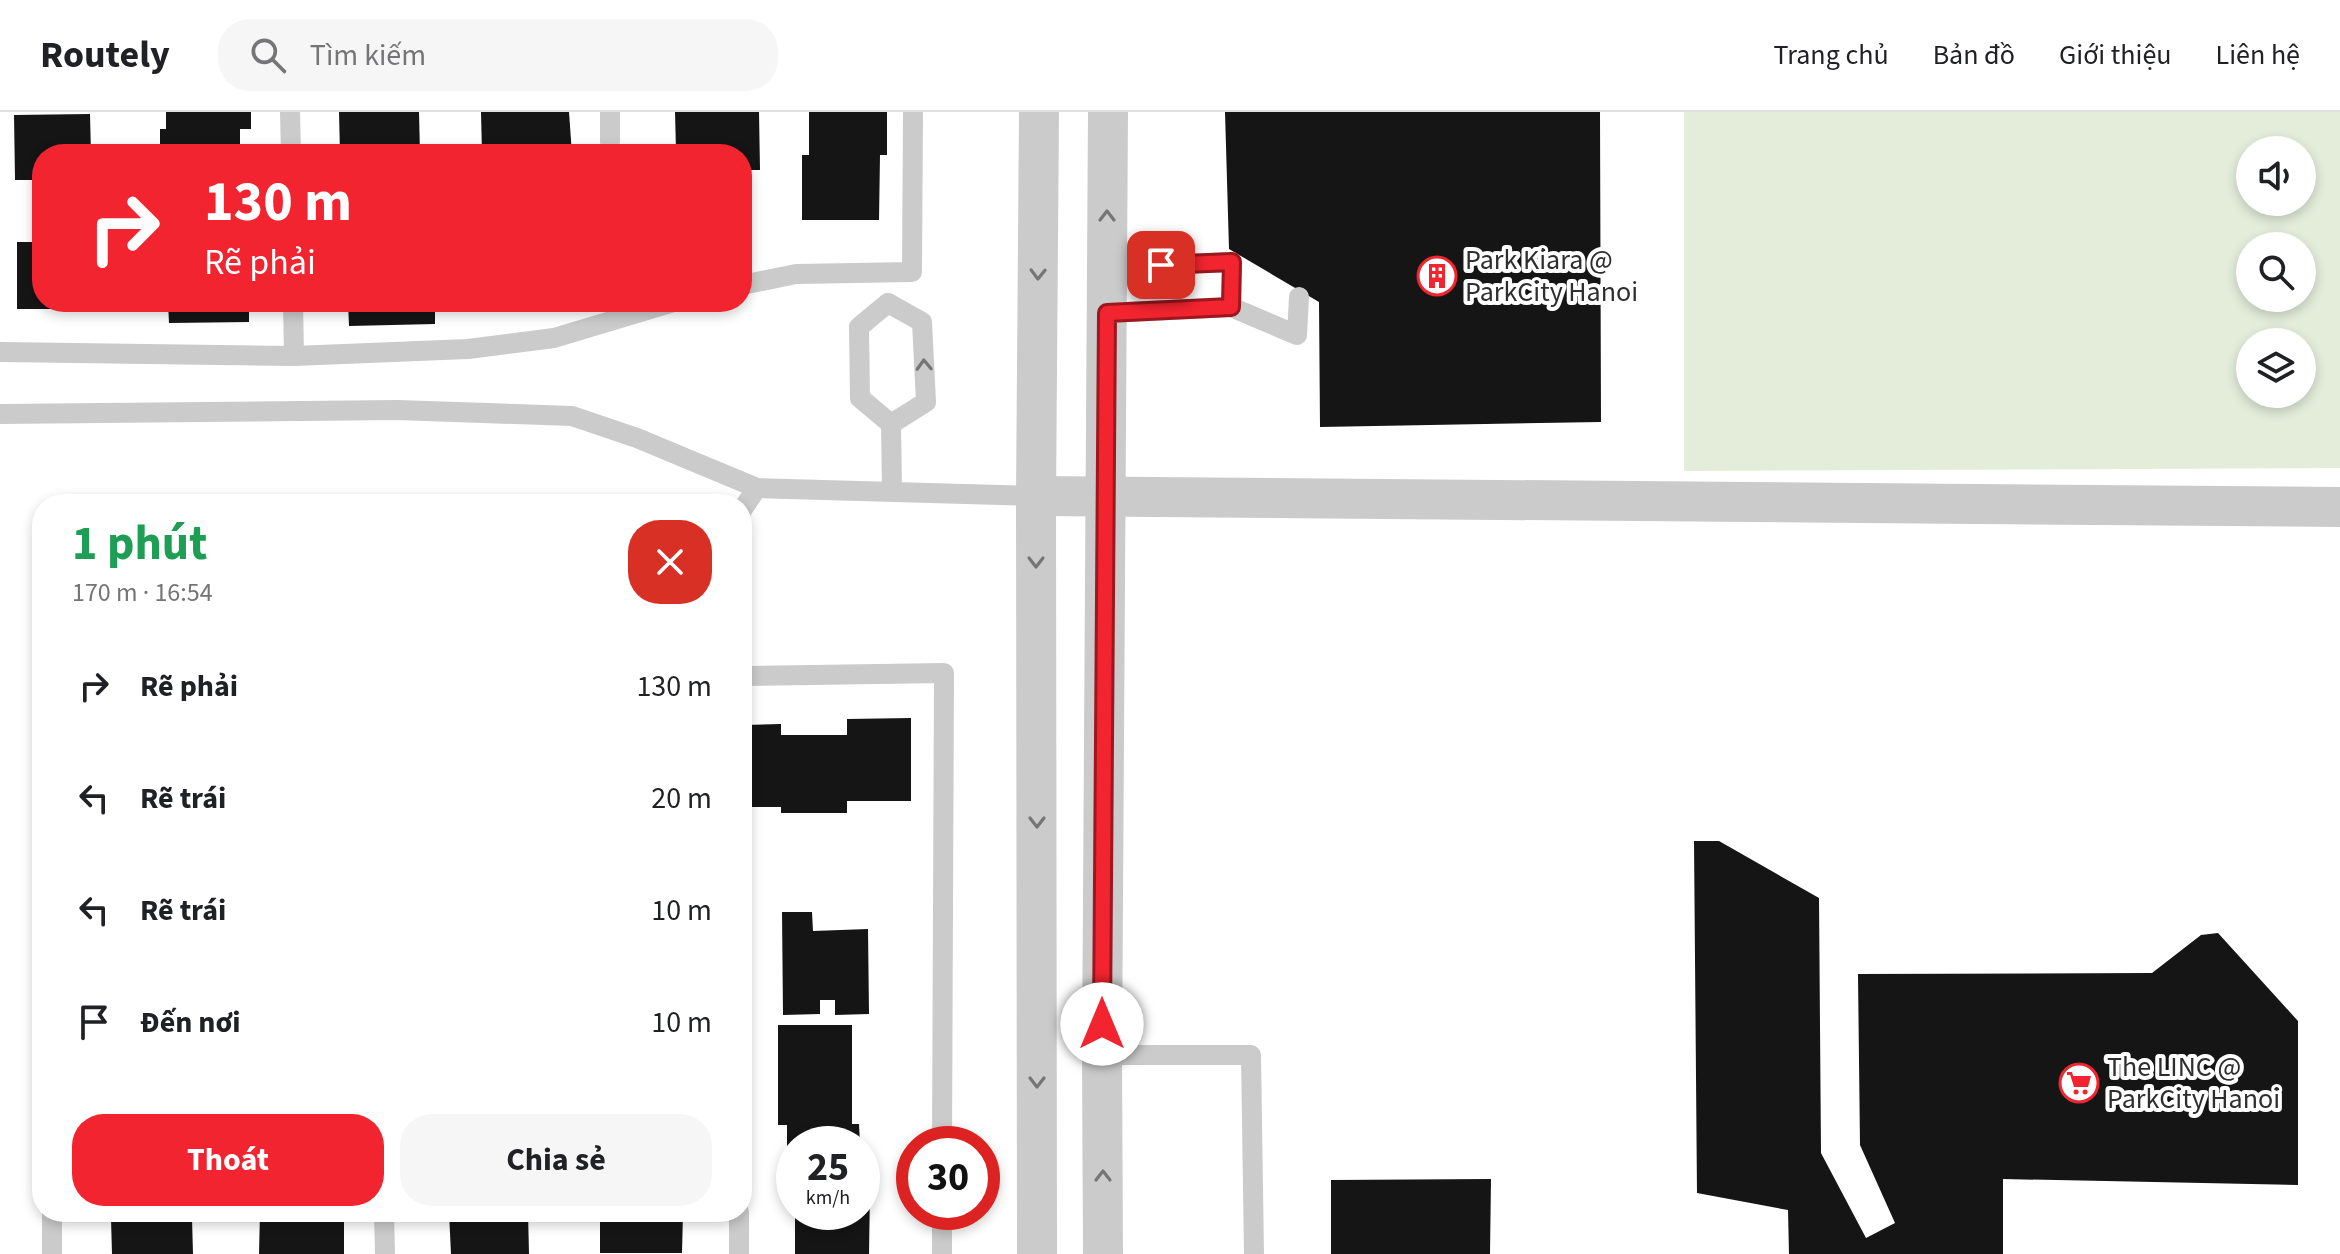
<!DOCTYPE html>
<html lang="vi">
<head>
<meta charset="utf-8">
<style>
	body { margin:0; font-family:"Source Sans 3",sans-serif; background:#f6f6f6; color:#202124; height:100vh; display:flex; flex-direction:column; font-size:30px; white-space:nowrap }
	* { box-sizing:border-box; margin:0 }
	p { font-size:26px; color:#757577 }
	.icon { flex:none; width:44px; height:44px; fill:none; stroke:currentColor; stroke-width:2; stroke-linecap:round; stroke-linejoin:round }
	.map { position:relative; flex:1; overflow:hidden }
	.side { position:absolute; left:32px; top:382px; width:720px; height:728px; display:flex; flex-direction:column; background:#fff; border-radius:32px; box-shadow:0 4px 12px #0003 }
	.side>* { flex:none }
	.hud { position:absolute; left:32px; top:32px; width:720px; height:168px; border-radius:32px; box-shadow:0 4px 12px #0003; background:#f1242f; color:#fff; overflow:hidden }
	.buttons { position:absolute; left:2236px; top:24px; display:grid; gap:16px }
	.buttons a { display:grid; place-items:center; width:80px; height:80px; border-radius:50%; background:#fff; box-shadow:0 4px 12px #0003; font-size:40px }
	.speed { position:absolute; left:776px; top:1014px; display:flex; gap:16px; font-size:40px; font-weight:700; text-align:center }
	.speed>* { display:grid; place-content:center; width:104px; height:104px; border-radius:50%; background:#fff; box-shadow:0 4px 12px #0003; line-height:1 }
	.speed small { font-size:20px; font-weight:400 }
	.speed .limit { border:12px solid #d22; background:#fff; color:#111 }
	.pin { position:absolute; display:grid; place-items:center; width:68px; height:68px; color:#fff; margin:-34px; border-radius:16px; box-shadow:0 4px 12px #0006 }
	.me { position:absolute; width:88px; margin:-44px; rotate:0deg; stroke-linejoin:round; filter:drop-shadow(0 0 6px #0008) }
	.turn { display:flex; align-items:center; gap:28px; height:168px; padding:0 40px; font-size:36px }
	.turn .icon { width:104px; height:104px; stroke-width:2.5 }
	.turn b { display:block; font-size:56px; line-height:68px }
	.round { display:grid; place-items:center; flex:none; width:84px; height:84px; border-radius:32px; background:#f6f6f6 }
	.overview { display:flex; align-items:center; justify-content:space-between; height:136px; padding:0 40px }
	h1 { font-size:48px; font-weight:700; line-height:60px; color:#1e9e55 }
	.primary-button { display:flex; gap:16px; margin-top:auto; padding:16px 40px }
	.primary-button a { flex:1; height:92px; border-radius:32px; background:#f1242f; color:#fff; font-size:32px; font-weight:700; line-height:92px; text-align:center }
	.primary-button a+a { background:#f6f6f6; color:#202124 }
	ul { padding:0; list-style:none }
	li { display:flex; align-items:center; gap:24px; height:112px; padding:0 40px }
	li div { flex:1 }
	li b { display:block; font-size:30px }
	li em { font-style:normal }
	header { display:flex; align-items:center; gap:48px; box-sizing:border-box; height:112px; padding:0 40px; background:#fff; border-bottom:2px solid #e0e0e0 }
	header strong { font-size:38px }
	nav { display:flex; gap:44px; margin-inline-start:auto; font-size:28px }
	.search { width:560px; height:72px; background:#f6f6f6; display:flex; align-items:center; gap:20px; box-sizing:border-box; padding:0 28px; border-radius:32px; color:#757577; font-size:30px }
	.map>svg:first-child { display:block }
	.grass { fill:#e4edda; fill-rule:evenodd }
	.building { fill:#151515 }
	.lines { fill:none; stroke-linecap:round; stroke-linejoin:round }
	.lane { stroke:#cbcbcb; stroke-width:20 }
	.street { stroke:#cbcbcb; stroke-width:40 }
	.oneway { stroke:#757575 }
	.route-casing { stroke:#9d171f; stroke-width:20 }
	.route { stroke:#f1242f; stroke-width:14 }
	.labels { text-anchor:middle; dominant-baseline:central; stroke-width:8; stroke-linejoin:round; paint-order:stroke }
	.poi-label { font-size:28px; fill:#2e2e2e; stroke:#fff; text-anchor:start }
</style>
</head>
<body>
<header>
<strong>Routely</strong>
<div class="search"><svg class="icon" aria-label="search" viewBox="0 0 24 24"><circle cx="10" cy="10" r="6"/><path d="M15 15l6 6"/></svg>Tìm kiếm</div>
<nav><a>Trang chủ</a><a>Bản đồ</a><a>Giới thiệu</a><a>Liên hệ</a></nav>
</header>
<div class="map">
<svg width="2340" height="1142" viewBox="0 0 2340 1142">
	<rect width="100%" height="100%" fill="#fff"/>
	<!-- grass -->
	<path class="grass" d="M1684 0H2340V356L1684 359ZM2250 38H2302V90H2250ZM2250 134H2302V186H2250ZM2250 230H2302V282H2250Z"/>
	<!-- building -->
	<g class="building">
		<polygon points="166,0 251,0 251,17 240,17 240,42 160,42 160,17 166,17"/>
		<polygon points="339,0 419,0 420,42 340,42"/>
		<polygon points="481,0 569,0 572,42 482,42"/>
		<polygon points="675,0 759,0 760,58 742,58 742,42 670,42 670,39 676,39"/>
		<polygon points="809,0 887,0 887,43 880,43 879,108 802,108 802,43 809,43"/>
		<polygon points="1225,0 1600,0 1601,310 1320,315 1319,190 1229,137"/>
		<polygon points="90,2 91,42 42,42 42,190 91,190 92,197 17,197 17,130 33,130 33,68 15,68 14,3"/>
		<polygon points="168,190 249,190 249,210 169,211"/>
		<polygon points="348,190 435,190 435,212 349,214"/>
		<polygon points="37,476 42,476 42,670 33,670 32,541 37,541"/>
		<polygon points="911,606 911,689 847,689 847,701 781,701 781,695 742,695 742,613 781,612 781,623 847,623 847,607"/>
		<polygon points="1694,729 1719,729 1819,786 1821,1041 1866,1126 1895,1111 1860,1033 1858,862 2152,861 2201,823 2218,821 2298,909 2298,1073 2003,1067 2003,1142 1789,1142 1788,1098 1697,1081"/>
		<polygon points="42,747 42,831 34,832 33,748"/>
		<polygon points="782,800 812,800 813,819 868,817 869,902 835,903 835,888 820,888 820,902 783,903"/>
		<polygon points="778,913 852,913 852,1012 859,1012 860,1032 794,1032 794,1077 787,1077 787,1013 778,1013"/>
		<polygon points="1491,1067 1490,1142 1331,1142 1331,1068"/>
		<polygon points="862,1077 870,1077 869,1142 795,1142 795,1100 862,1100"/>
		<polygon points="260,1100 344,1100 344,1142 259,1142"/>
		<polygon points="449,1100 528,1100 529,1142 451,1142"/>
		<polygon points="600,1100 683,1100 682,1141 600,1141"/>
		<polygon points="111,1106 192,1106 193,1142 112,1142"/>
	</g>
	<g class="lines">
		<!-- lane -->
		<g class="lane">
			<polyline points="290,0 291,42"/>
			<polyline points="610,0 610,30"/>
			<polyline points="1107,155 1232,150 1231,195 1297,223 1299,185"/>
			<polyline points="742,173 796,162 912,160 913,0"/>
			<polyline points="293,190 294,244"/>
			<polyline points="888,191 859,215 860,286 891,312 892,379"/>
			<polyline points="888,191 922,210 926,290 891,312"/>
			<polyline points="1107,201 1231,195"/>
			<polyline points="0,240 294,244 468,237 554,226 674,190"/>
			<polyline points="0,302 397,298 572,304 637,326 757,376 1036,384"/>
			<polyline points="742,398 757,376"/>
			<polyline points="742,562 745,564 944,561 942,1032"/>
			<polyline points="1102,943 1251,943 1254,1142"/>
			<polyline points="384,1100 385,1142"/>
			<polyline points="739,1100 739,1142"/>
			<polyline points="52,1142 52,1100"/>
			<polyline points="942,1142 942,1100"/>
		</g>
		<!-- street -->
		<g class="street">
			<polyline points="1036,384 2340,395"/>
			<polyline points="1037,1142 1036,384 1039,0"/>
			<polyline points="1103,1142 1102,943 1108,0"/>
		</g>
	</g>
	<!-- one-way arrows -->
	<defs><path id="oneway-chevron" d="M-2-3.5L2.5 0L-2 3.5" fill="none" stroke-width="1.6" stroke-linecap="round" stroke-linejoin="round" transform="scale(2)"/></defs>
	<g class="oneway">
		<use href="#oneway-chevron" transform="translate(1107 104) rotate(-90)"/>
		<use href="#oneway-chevron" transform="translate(1038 162) rotate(91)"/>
		<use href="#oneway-chevron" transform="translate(924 253) rotate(-92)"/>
		<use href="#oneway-chevron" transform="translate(1036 450) rotate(90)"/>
		<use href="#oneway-chevron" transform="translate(1037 710) rotate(90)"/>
		<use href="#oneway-chevron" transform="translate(1037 970) rotate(90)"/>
		<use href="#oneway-chevron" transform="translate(1103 1064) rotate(-90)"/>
	</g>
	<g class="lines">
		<defs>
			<polyline id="route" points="1102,912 1107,201 1231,195 1232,150 1161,153"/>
		</defs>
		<!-- route casing -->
		<use href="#route" class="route-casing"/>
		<!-- route -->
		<use href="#route" class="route"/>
	</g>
	<!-- icons -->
	<defs>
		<symbol id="building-ring" viewBox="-11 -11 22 22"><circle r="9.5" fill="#fff" stroke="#f1242f" stroke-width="1.5"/><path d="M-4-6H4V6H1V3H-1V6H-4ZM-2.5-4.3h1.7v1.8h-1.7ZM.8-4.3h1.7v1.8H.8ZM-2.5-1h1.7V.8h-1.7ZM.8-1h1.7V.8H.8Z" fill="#f1242f"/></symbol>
		<symbol id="supermarket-ring" viewBox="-11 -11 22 22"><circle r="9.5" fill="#fff" stroke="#f1242f" stroke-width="1.5"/><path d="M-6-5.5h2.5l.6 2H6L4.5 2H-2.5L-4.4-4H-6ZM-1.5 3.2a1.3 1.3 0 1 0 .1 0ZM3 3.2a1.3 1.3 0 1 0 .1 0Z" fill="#f1242f"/></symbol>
	</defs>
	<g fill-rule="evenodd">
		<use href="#building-ring" x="1415" y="142" width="44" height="44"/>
		<use href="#supermarket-ring" x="2057" y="949" width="44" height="44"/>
	</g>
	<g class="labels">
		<!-- poi labels -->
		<g class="poi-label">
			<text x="1465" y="148">Park Kiara @<tspan x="1465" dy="32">ParkCity Hanoi</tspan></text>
			<text x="2107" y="955">The LINC @<tspan x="2107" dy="32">ParkCity Hanoi</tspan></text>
		</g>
	</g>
</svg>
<div class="buttons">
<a><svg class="icon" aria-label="sound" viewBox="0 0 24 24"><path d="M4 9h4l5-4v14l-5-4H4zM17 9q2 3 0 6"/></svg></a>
<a><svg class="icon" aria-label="search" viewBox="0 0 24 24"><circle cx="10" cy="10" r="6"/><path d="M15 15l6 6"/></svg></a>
<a><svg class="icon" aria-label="layers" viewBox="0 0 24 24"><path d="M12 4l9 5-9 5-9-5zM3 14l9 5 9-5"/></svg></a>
</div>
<div class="speed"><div>25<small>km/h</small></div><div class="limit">30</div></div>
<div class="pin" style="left:1161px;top:153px;background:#d93025"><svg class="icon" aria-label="arrive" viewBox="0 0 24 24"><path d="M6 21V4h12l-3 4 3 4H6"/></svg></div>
<svg class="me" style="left:1102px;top:912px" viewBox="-20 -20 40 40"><circle r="19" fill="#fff"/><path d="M0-13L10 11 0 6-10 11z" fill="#f1242f"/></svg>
<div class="hud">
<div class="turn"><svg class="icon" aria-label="right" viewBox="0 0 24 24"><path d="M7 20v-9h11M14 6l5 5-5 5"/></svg><div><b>130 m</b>Rẽ phải</div></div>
</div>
<section class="side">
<div class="overview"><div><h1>1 phút</h1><p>170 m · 16:54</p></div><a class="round" style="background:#d93025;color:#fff"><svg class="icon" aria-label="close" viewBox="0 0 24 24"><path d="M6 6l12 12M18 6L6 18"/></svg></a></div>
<ul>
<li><svg class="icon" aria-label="right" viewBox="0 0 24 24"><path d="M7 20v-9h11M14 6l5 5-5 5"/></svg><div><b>Rẽ phải</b></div><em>130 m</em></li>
<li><svg class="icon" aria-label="left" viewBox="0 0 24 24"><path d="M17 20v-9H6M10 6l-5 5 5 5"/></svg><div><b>Rẽ trái</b></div><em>20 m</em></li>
<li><svg class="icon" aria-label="left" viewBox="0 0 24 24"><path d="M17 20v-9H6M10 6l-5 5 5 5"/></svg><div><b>Rẽ trái</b></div><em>10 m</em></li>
<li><svg class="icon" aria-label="arrive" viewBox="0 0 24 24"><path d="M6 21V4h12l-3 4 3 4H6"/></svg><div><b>Đến nơi</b></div><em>10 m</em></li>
</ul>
<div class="primary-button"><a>Thoát</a><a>Chia sẻ</a></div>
</section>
</div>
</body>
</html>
